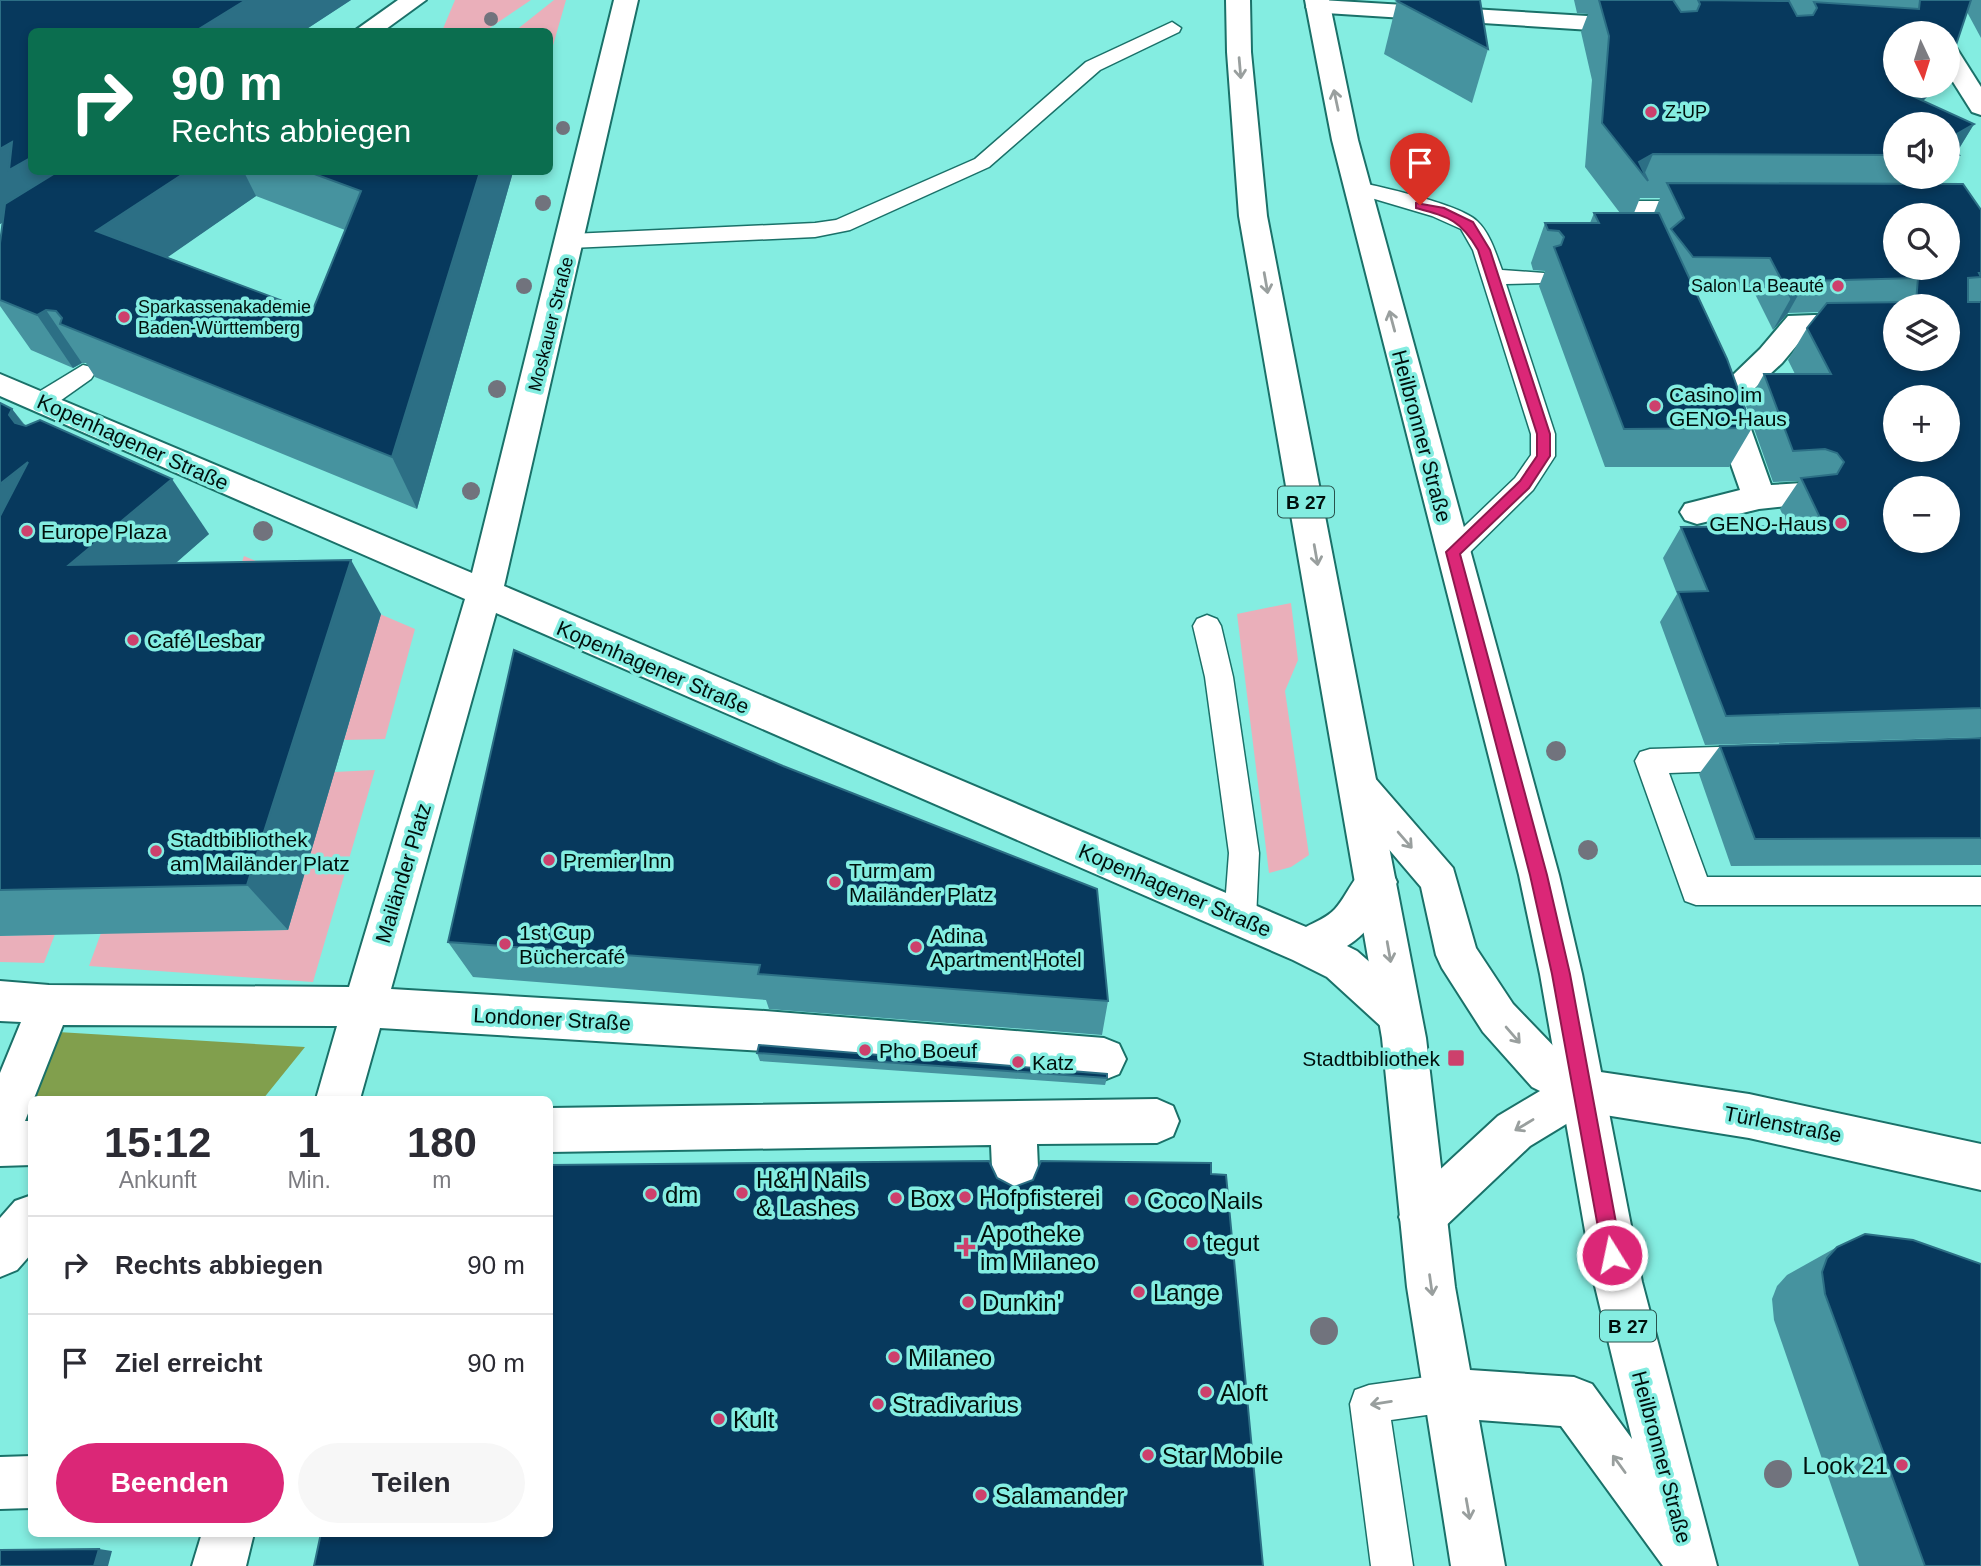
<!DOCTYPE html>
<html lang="de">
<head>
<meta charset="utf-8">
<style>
	body { margin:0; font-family:Helvetica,sans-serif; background:#f7f7f7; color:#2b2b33; height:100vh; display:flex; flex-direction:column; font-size:26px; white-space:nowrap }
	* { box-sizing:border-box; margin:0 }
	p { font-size:23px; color:#7c7c81 }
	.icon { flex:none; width:38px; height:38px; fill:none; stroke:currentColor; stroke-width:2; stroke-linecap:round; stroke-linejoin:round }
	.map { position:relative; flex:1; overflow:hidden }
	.side { position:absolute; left:28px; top:1096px; width:525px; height:441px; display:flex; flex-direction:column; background:#fff; border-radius:10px; box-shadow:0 4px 10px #0003 }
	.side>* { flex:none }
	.hud { position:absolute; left:28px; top:28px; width:525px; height:147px; border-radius:10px; box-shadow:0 4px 10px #0003; background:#0b6e4f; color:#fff; overflow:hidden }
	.needle { width:46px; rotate:176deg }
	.buttons { position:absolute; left:1883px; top:21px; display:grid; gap:14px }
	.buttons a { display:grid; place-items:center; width:77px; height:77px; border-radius:50%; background:#fff; box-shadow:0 4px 10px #0003; font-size:35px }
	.pin { position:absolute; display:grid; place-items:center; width:60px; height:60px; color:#fff; margin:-72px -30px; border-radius:50% 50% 50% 0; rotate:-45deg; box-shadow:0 0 7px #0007 }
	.pin .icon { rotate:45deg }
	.me { position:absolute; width:77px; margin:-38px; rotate:350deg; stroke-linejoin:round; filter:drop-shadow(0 0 5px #0008) }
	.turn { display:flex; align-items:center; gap:24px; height:147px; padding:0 28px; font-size:32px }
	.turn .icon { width:91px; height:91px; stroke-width:2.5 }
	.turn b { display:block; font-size:49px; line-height:60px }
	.eta { display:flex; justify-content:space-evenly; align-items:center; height:119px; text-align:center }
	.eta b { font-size:42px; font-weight:800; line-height:49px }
	.primary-button { display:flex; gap:14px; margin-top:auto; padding:14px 28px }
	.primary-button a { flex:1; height:80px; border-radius:42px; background:#db2777; color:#fff; font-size:28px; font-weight:800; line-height:80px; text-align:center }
	.primary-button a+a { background:#f7f7f7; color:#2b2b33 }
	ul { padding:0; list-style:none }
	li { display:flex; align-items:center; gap:21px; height:98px; padding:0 28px; border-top:2px solid #e1e1e2 }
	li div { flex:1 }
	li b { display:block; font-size:26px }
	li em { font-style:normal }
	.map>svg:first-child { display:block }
	.green { fill:#eaafba }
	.water { fill:#819f4d }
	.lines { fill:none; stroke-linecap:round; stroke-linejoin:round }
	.lane-casing { stroke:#1a7169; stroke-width:3 }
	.street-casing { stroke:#1a7169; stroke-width:4 }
	.secondary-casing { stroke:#1a7169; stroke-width:4 }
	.primary-casing { stroke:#1a7169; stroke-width:4 }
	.lane { fill:#fff; fill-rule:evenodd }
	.street { fill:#fff; fill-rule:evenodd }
	.secondary { fill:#fff; fill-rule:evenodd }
	.primary { fill:#fff; fill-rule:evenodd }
	.tree { fill:#71737d }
	.wall { fill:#46939f; fill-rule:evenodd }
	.shaded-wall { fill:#2c6f85 }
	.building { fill:#07395d; stroke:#2c6f85; stroke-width:2; fill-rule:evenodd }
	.oneway { stroke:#999f9e }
	.route { fill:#db2777; stroke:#8e194d; stroke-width:2 }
	.poi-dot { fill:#cd406c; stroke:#84ede1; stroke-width:2.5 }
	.labels { text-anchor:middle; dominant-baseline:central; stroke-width:7; stroke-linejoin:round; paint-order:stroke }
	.far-poi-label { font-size:18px; fill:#00100d; stroke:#84ede1; text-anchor:start }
	.far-street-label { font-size:18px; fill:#00100d; stroke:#84ede1 }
	.shield { fill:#84ede1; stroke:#28524d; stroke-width:2 }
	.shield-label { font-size:19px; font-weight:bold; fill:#00100d }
	.poi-label { font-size:21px; fill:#00100d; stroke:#84ede1; text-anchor:start }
	.street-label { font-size:21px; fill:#00100d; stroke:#84ede1 }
	.near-poi-label { font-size:24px; fill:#00100d; stroke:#84ede1; text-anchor:start }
</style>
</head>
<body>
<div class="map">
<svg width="1981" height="1566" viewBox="0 0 1981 1566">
	<rect width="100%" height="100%" fill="#84ede1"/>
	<!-- green -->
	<g class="green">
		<polygon points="455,0 531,0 485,31 442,31"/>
		<polygon points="554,0 566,0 550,56 550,32 515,31"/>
		<polygon points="244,556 415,629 385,739 344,740 380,614 223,617"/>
		<polygon points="1291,603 1298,660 1285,691 1309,855 1291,867 1269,873 1237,614"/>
		<polygon points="375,770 313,982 89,966 101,933 288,930 334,772"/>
		<polygon points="55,934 44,963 0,962 0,936"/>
	</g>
	<!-- water -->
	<polygon class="water" points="58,1032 305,1047 263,1099 32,1099 31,1123 21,1123"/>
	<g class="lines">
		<defs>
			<g id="lane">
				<polygon points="1172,22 1181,28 1179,32 1100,70 989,167 850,230 815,237 571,248 560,241 571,234 815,223 836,220 975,159 1086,62"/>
				<path d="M1358 182C1385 188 1459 204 1477 221 1490 233 1496 254 1502 270L1544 273 1547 278 1544 283 1506 284 1555 434V456L1533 490 1462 560 1453 563 1444 560 1440 553 1444 546 1515 478 1531 455V434L1473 250 1461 229 1432 216 1351 192 1347 188Z"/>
				<polygon points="1634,201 1696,201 1707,207 1696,213 1648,213 1666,248 1655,255 1644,248 1623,207"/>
				<polygon points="83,365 91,367 95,373 91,379 50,408 32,408 29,402 32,396"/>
				<polygon points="1207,615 1217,619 1221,626 1233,677 1259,853 1256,919 1251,929 1240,933 1229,929 1224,919 1229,853 1205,677 1193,626 1197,619"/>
				<polygon points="1751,746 1761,749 1766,758 1761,767 1751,770 1669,773 1707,877 1981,877 1981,905 1696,905 1685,901 1635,761 1640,752 1650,749"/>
				<polygon points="1448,1374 1462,1379 1467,1393 1462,1407 1448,1412 1391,1420 1413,1566 1371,1566 1350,1404 1355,1390 1369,1385"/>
			</g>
			<g id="street">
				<polygon points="398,0 426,0 382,32 353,32"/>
				<path d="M614 0H638L504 586 1306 927C1315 922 1328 917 1335 909 1354 888 1356 857 1391 870L1397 882C1386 906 1370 932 1347 946L1357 951 1415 1002 1421 1016 1415 1030 1400 1036 1385 1030 1327 977 1293 960 496 613 391 989 765 1011 1104 1038 1119 1044 1126 1059 1119 1074 1104 1080 765 1051 380 1028 360 1099H316L337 1026 63 1025 25 1121H32V1165L0 1166V1073L21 1022 0 1021V981L49 985 349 987 465 599 0 396V374L472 573Z"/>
				<polygon points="1321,0 1638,19 1647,21 1650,26 1647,31 1638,33 1310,12 1306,7 1310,2"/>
				<polygon points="1948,47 1957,49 1981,87 1981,115 1972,112 1948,74"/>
				<polygon points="1895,312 1895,332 1807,333 1782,363 1741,401 1771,485 1803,483 1815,487 1820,495 1815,503 1759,509 1697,524 1685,520 1680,512 1685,504 1740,490 1708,399 1760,349 1788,316"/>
				<polygon points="1157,1099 1173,1106 1179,1121 1173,1136 1157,1143 1037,1144 1038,1168 1031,1184 1015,1191 999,1184 992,1168 991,1145 550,1152 550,1108"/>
				<polygon points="32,1195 32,1253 17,1270 0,1277 0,1218 15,1201"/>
				<polygon points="32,1456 32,1508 0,1509 0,1457"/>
				<polygon points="202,1533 254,1533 246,1566 192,1566"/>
			</g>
			<polygon id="secondary" points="1360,772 1374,777 1453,868 1476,948 1513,1004 1564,1057 1587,1070 1749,1094 1981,1144 1981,1190 1749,1138 1586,1112 1530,1146 1438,1233 1422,1240 1406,1233 1399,1217 1406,1201 1498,1116 1540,1091 1532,1087 1483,1032 1442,968 1436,955 1421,887 1346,799 1341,788 1346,777"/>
			<polygon id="primary" points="1226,0 1250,0 1251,52 1267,216 1426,1038 1455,1287 1470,1370 1574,1377 1592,1384 1632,1439 1594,1282 1540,974 1519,875 1332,140 1305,0 1329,0 1358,140 1559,875 1582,974 1642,1282 1717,1566 1663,1566 1561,1426 1479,1420 1505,1566 1451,1566 1407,1287 1382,1038 1239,216 1227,52"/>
		</defs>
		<!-- lane casing -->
		<use href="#lane" class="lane-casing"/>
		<!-- street casing -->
		<use href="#street" class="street-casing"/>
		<!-- secondary casing -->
		<use href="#secondary" class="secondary-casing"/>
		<!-- primary casing -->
		<use href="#primary" class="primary-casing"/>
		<!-- lane -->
		<use href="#lane" class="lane"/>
		<!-- street -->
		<use href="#street" class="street"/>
		<!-- secondary -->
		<use href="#secondary" class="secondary"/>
		<!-- primary -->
		<use href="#primary" class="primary"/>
	</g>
	<!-- trees -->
	<g class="tree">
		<circle cx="491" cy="19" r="7"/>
		<circle cx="563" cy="128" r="7"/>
		<circle cx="543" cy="203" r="8"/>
		<circle cx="524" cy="286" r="8"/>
		<circle cx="497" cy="389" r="9"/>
		<circle cx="471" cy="491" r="9"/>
		<circle cx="263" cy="531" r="10"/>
		<circle cx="1556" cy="751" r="10"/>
		<circle cx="1588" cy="850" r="10"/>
		<circle cx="1324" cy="1331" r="14"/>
		<circle cx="1778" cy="1474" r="14"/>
	</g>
	<!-- wall -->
	<g class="wall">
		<path d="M0 0H351L302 32H32V172H513L417 509 95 377 86 363H82L73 368 31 350 0 306V243L2 223 0 224ZM256 196 345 230 312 312 167 257Z"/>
		<path d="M1574 0H1981V38L1967 12 1954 51 1948 61V33H1895V86H1934L1929 95 1923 101 1974 124 1957 152 1959 155 1948 172V124H1895V177H1945L1941 184H1963L1981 210V737L1705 745 1660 622 1677 594 1663 558 1681 527 1788 526 1780 509 1799 481 1773 482 1746 406 1764 374H1795L1788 360 1807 328 1820 312 1788 313 1773 330 1753 290H1695L1727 359 1752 428 1729 467H1605L1539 286 1545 271 1533 270 1531 263 1545 223H1590L1594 213H1620L1585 167 1592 80 1581 32 1588 14 1577 13ZM1640 198H1660L1654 213H1634ZM1895 215H1948V268H1895ZM1895 306H1948V359H1895ZM1895 397H1948V450H1895ZM1895 488H1948V541H1895Z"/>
		<polygon points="1397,1 1488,49 1472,103 1384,54"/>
		<polygon points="0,403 12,409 25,425 209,534 175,563 381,614 288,930 0,936"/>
		<polygon points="1981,738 1981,865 1731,866 1699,774 1720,746"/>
		<polygon points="783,766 1108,1001 1102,1035 769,1009 766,1000 473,977 448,942"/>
		<polygon points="757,1053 1107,1078 1105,1085 760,1061"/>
		<polygon points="1837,1247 1981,1566 1859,1566 1774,1320 1772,1299 1777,1286 1787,1275"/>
	</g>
	<!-- shaded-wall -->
	<g class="shaded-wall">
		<polygon points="246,0 351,0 302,32 194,32"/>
		<polygon points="1919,86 1934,86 1929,95 1899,124 1910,95"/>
		<polygon points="1974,124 1955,155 1948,139"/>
		<polygon points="12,142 32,157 32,172 126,172 31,205 0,224 0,149"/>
		<polygon points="1653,154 1644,175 1639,162"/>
		<polygon points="186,172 244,172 256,196 129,284 96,231"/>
		<polygon points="480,172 513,172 417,509 392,457"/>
		<polygon points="1806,281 1788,313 1773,330 1791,298"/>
		<polygon points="46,310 82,363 73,368 37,315"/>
		<polygon points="12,409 54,465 52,471 9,415"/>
		<polygon points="28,462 0,575 0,484"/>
		<polygon points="172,479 209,534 112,619 69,565"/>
		<polygon points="351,560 381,614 288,930 247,885"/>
		<polygon points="99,1549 112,1551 108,1566 94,1566"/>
	</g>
	<!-- building -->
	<g class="building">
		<polygon points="0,0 246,0 194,32 32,32 32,157 9,170 12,142 0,149"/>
		<polygon points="1400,0 1480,0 1488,49 1397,1"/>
		<polygon points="1599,0 1673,0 1681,12 1697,11 1700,4 1698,0 1789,1 1797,16 1813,15 1817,8 1814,2 1919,9 1920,0 1971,0 1954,51 1948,57 1948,33 1895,33 1895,86 1919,86 1910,95 1974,124 1948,139 1948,124 1895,124 1895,155 1653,154 1639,162 1648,181 1602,123 1609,36"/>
		<polygon points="1948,139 1959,155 1948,155"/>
		<polygon points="57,172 186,172 96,231 312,312 361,191 309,172 480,172 392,457 60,324 62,318 56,311 46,310 37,315 0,300 0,243 5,204"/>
		<path d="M1667 183 1963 184 1981 210V273H1979L1981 277 1968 278V302H1981V708L1726 716 1678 592 1708 591 1681 527 1824 526 1801 478 1837 474 1844 462 1837 453 1825 449 1793 451 1764 374H1831L1807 328 1827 303 1916 302 1918 278 1806 281 1791 298 1770 258 1693 257 1671 229 1684 218ZM1895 215H1948V268H1895ZM1895 306H1948V359H1895ZM1895 397H1948V450H1895ZM1895 488H1948V541H1895Z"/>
		<polygon points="1594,213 1659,213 1727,359 1752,428 1624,429 1554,247 1561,245 1564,237 1559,231 1548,230 1545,223 1599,223"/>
		<polygon points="0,403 12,409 9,415 15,423 26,426 40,420 172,479 69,565 351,560 247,885 0,890 0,516 28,462 0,484"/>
		<polygon points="514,650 783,766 1097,889 1108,1001 758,974 760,965 448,942"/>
		<polygon points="1981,738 1981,838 1755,839 1720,746"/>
		<polygon points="759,1045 1107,1074 1107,1078 757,1053"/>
		<polygon points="989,1161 997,1178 1014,1187 1033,1180 1041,1161 1211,1163 1211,1174 1226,1175 1263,1566 314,1566 321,1533 550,1533 550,1165"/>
		<polygon points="1865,1234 1913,1240 1981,1264 1981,1566 1925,1566 1825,1294 1822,1272 1827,1258 1837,1247"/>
		<polygon points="99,1549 94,1566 0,1566 0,1550"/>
	</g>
	<!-- one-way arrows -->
	<defs><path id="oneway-shaft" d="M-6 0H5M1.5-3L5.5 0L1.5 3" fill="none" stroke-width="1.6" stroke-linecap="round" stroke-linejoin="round" transform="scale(1.75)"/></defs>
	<g class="oneway">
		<use href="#oneway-shaft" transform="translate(1240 68) rotate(85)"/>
		<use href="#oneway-shaft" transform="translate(1336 100) rotate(-102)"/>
		<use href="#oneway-shaft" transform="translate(1266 283) rotate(80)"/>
		<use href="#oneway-shaft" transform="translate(1392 321) rotate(-105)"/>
		<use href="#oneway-shaft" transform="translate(1316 555) rotate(80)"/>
		<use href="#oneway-shaft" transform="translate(1405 840) rotate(49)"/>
		<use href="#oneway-shaft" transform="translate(1389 952) rotate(80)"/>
		<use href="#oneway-shaft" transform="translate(1513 1035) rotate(49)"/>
		<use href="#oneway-shaft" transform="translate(1524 1125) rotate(149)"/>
		<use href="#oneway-shaft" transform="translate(1431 1285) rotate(82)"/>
		<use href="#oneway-shaft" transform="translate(1381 1403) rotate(171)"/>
		<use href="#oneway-shaft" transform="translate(1619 1464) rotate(-126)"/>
		<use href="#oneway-shaft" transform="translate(1468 1509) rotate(80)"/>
	</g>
	<!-- route -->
	<path class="route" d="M1416 203 1444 208 1473 222 1490 250 1550 434V456L1529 488 1460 554 1547 875 1570 974 1622 1255 1619 1262 1612 1265 1606 1262 1603 1255 1552 974 1530 875 1446 552 1520 481 1537 456V434L1478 250C1461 220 1449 217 1416 208Z"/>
	<!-- markers -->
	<g class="poi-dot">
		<circle cx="1651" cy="112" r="7"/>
		<circle cx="1838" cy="286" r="7"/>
		<circle cx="124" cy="317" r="7"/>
		<circle cx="1655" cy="406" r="7"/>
		<circle cx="1841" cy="523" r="7"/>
		<circle cx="27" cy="531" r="7"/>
		<circle cx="133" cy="640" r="7"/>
		<circle cx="156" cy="851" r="7"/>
		<circle cx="549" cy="860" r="7"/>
		<circle cx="835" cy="882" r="7"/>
		<circle cx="505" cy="944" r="7"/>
		<circle cx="916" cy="947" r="7"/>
		<circle cx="865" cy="1050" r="7"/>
		<rect x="1447" y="1049" width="18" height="18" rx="3.5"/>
		<circle cx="1018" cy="1062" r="7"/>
		<circle cx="742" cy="1193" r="7"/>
		<circle cx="651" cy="1194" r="7"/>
		<circle cx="965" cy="1197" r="7"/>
		<circle cx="896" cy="1198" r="7"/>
		<circle cx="1133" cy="1200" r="7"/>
		<circle cx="1192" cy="1242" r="7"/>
		<path d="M962.5 1236.5h7v7h7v7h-7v7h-7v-7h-7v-7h7z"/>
		<circle cx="1139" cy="1292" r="7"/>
		<circle cx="968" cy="1302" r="7"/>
		<circle cx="894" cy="1357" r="7"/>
		<circle cx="1206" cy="1392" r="7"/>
		<circle cx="878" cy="1404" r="7"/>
		<circle cx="719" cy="1419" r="7"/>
		<circle cx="1148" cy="1455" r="7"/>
		<circle cx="1902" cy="1465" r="7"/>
		<circle cx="981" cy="1495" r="7"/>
	</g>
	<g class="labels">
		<!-- far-poi labels -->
		<g class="far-poi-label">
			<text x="1665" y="112">Z-UP</text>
			<text x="1824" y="286" text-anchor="end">Salon La Beauté</text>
			<text x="138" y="307">Sparkassenakademie<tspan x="138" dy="21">Baden-Württemberg</tspan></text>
		</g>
		<!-- far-street labels -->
		<g class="far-street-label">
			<text transform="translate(551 324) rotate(-76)">Moskauer Straße</text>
		</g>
		<!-- shield labels -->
		<g class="shield">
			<rect x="1278" y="486.5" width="56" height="31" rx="5"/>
			<rect x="1600" y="1310.5" width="56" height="31" rx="5"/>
		</g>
		<g class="shield-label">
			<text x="1306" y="502">B 27</text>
			<text x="1628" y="1326">B 27</text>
		</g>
		<!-- poi labels -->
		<g class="poi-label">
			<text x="1669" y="394">Casino im<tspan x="1669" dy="24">GENO-Haus</tspan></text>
			<text x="1827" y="523" text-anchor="end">GENO-Haus</text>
			<text x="41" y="531">Europe Plaza</text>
			<text x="147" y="640">Café Lesbar</text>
			<text x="170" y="839">Stadtbibliothek<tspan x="170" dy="24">am Mailänder Platz</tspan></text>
			<text x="563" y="860">Premier Inn</text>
			<text x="849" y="870">Turm am<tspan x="849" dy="24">Mailänder Platz</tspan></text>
			<text x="519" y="932">1st Cup<tspan x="519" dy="24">Büchercafé</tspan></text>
			<text x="930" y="935">Adina<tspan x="930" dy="24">Apartment Hotel</tspan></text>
			<text x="879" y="1050">Pho Boeuf</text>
			<text x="1440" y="1058" text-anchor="end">Stadtbibliothek</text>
			<text x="1032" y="1062">Katz</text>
		</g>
		<!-- street labels -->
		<g class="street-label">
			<text transform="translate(1422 436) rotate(75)">Heilbronner Straße</text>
			<text transform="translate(133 442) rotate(24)">Kopenhagener Straße</text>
			<text transform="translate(653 667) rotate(23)">Kopenhagener Straße</text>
			<text transform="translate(403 873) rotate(-73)">Mailänder Platz</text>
			<text transform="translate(1175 890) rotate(23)">Kopenhagener Straße</text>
			<text transform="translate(552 1019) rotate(3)">Londoner Straße</text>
			<text transform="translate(1783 1124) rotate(11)">Türlenstraße</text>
			<text transform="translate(1662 1457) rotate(75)">Heilbronner Straße</text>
		</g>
		<!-- near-poi labels -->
		<g class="near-poi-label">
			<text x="756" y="1179">H&amp;H Nails<tspan x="756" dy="28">&amp; Lashes</tspan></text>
			<text x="665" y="1194">dm</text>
			<text x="979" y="1197">Hofpfisterei</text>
			<text x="910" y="1198">Box</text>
			<text x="1147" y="1200">Coco Nails</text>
			<text x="980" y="1233">Apotheke<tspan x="980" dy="28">im Milaneo</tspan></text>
			<text x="1206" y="1242">tegut</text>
			<text x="1153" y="1292">Lange</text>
			<text x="982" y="1302">Dunkin'</text>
			<text x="908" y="1357">Milaneo</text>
			<text x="1220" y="1392">Aloft</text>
			<text x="892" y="1404">Stradivarius</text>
			<text x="733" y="1419">Kult</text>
			<text x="1162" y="1455">Star Mobile</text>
			<text x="1888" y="1465" text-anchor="end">Look 21</text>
			<text x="995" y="1495">Salamander</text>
		</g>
	</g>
</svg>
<div class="buttons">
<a><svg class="needle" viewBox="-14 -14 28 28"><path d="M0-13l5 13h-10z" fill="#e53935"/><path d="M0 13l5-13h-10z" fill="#7c7c81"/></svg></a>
<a><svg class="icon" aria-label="sound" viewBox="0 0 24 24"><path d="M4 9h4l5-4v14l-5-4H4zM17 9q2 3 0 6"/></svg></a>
<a><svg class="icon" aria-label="search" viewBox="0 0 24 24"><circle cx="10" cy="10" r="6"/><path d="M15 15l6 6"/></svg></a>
<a><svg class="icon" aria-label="layers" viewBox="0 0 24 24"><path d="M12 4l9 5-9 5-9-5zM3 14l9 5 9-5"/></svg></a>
<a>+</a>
<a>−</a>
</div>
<div class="pin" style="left:1420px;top:205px;background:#d93025"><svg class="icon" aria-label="arrive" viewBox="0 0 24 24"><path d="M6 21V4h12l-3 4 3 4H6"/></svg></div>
<svg class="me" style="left:1612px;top:1255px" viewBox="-20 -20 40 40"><circle r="17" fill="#db2777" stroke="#fff" stroke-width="3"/><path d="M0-11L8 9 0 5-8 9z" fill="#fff"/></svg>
<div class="hud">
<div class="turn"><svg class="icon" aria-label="right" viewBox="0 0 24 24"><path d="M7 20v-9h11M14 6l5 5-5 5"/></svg><div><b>90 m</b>Rechts abbiegen</div></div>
</div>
<section class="side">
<div class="eta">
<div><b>15:12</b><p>Ankunft</p></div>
<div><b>1</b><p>Min.</p></div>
<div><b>180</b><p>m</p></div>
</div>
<ul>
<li><svg class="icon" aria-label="right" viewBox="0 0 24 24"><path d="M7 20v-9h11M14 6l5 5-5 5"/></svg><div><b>Rechts abbiegen</b></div><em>90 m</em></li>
<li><svg class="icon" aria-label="arrive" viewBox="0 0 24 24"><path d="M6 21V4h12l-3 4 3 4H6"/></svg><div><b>Ziel erreicht</b></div><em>90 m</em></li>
</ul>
<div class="primary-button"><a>Beenden</a><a>Teilen</a></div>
</section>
</div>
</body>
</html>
